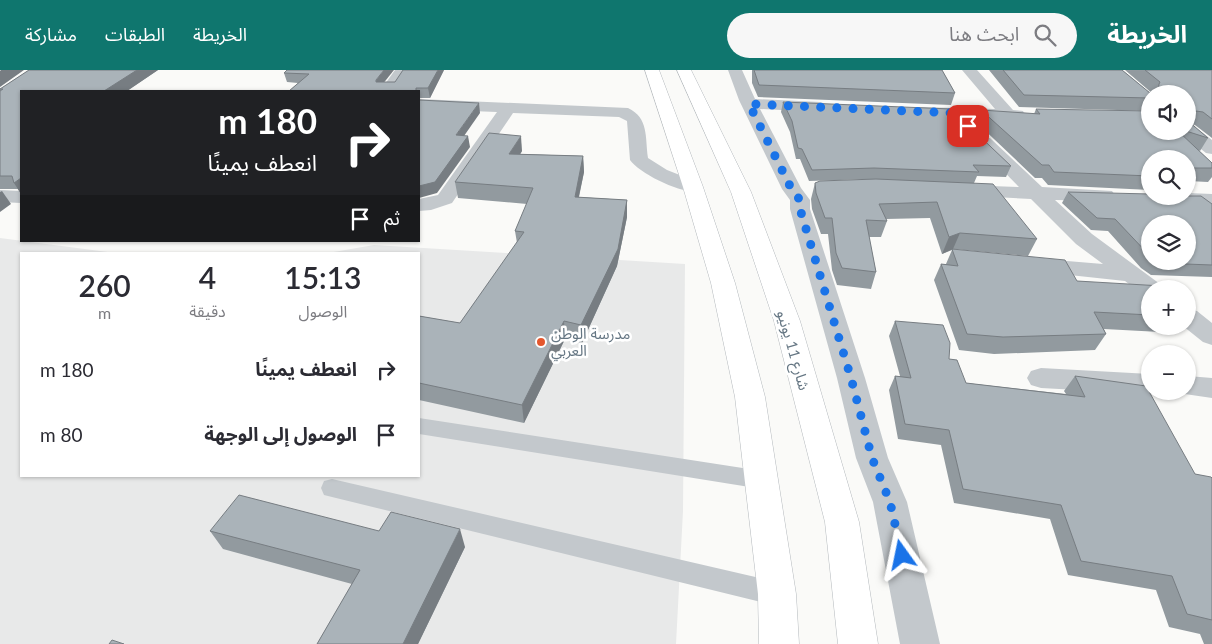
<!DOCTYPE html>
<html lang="ar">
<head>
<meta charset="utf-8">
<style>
	body { margin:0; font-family:Lato,"Noto Sans Arabic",sans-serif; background:#f7f7f7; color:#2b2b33; direction:rtl; height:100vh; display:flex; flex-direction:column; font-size:19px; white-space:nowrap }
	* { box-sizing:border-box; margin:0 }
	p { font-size:16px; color:#7c7c81 }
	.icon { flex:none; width:28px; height:28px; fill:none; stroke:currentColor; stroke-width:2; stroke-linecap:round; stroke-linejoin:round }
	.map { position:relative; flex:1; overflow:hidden; direction:ltr }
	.sheet { position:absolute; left:20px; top:182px; width:400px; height:225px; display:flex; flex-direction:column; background:#fff; border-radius:0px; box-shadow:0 1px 4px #0004; direction:rtl }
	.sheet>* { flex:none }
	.hud { position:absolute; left:20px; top:20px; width:400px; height:152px; border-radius:0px; box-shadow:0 1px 4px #0004; direction:rtl; background:#202124; color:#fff; overflow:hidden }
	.tools { position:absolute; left:1141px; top:15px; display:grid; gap:10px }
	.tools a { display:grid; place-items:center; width:55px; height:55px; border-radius:50%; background:#fff; box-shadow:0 1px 4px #0004; font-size:25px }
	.pin { position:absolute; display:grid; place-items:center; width:42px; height:42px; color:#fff; margin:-21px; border-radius:10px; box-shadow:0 2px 8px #0006 }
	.me { position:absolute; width:55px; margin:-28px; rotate:348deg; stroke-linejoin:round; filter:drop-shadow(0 0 4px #0008) }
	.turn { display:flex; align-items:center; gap:18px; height:105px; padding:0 20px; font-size:22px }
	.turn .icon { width:65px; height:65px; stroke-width:2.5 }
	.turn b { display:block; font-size:35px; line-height:42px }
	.then { display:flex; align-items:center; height:48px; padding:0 20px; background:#0003; gap:10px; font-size:19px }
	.eta { display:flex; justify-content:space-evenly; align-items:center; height:85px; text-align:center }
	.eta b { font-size:30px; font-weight:600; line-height:35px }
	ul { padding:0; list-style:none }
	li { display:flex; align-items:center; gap:15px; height:65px; padding:0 20px }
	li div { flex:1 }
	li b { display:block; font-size:19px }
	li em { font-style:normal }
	header { display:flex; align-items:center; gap:30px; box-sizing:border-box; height:70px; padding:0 25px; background:#0f766e; color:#fff }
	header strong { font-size:24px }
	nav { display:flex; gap:28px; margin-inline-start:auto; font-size:18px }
	.search { width:350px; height:45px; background:#f7f7f7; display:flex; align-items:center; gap:12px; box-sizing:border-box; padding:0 18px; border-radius:28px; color:#7c7c81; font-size:19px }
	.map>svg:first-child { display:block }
	.built { fill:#e8e9e9 }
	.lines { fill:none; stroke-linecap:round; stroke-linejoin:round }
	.highway-casing { stroke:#b4b9bd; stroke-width:1 }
	.lane { fill:#c3c8cc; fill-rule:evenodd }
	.street { fill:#c3c8cc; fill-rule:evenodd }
	.highway { fill:#fff; fill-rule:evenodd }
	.wall { fill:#929a9f; fill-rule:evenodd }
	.shaded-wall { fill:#777d82 }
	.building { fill:#aab3b9; stroke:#777d82 }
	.route { stroke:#1a73e8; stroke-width:9; stroke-dasharray:0 16.2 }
	.poi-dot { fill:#e4572e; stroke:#fff; stroke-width:2 }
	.labels { text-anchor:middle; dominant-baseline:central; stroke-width:5; stroke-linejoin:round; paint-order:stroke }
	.poi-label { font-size:15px; fill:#657683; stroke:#fff; text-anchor:start }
	.street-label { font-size:15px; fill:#657683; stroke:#fff }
</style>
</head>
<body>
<header>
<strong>الخريطة</strong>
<div class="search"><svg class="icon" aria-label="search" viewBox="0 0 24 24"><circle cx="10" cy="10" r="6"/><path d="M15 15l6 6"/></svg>ابحث هنا</div>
<nav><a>الخريطة</a><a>الطبقات</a><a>مشاركة</a></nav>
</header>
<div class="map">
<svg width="1212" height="574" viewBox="0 0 1212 574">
	<rect width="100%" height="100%" fill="#fafaf8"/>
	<!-- built -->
	<polygon class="built" points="0,168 123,184 21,184 21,406 419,406 419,184 322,184 374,175 685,194 683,441 676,574 0,574"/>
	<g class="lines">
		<defs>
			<g id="highway">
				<polygon points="645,0 659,0 703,117 735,213 765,327 796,524 799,574 759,574 758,524 735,327 711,213 683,117"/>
				<polygon points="677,0 691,0 751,122 800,251 859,452 878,574 838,574 825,452 774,251 731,122"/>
			</g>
		</defs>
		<!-- highway casing -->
		<use href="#highway" class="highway-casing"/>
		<!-- lane -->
		<g class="lane">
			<polygon points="419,348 762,401 770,403 773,410 770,417 762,419 419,364"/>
			<polygon points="332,409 777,512 786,515 790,524 786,533 777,536 332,427 324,425 321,418 324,411"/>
		</g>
		<!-- street -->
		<g class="street">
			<polygon points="395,0 409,0 396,21 380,21"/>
			<polygon points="728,0 742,0 755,29 820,32 826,34 828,37 826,40 820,42 760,39 801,118 810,130 810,139 865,308 888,388 907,432 940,574 900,574 873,432 856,388 837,308 790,139 790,130 782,119 739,30"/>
			<polygon points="962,0 977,0 1013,40 1023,41 1025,45 1023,49 1009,50 912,46 910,42 912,38 918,37 995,39"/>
			<path d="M419 29 628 38C649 48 645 67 648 88L667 100 700 113 703 117 700 121C683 125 640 104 630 90L627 51 619 47 513 43 452 133 431 140 419 141V129L438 125 497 42 419 39Z"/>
			<polygon points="1188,55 1194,56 1212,70 1212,84 1206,83 1182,64 1180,61 1188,61"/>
			<polygon points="984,67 990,68 1042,117 1112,121 1115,125 1112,129 1105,131 1055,130 1092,164 1160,214 1163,219 1150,219 1150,226 1142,224 1125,211 1023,200 1019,195 1023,190 1031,188 1103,194 1076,174 1031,129 956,125 953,121 956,117 963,115 1019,117 975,72 978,68"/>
			<polygon points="0,120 21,121 21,133 0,132"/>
			<polygon points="1188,123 1212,124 1212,136 1161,132 1158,128 1159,126 1188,126"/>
			<polygon points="1188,239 1197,241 1212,253 1212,275 1203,272 1183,256 1188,256"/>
			<polygon points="1041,298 1150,304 1150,321 1160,321 1150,324 1041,318 1031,315 1027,308 1031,301"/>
			<polygon points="1188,306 1212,308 1212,328 1178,323 1177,321 1188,321"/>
		</g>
		<!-- highway -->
		<use href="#highway" class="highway"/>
	</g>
	<!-- wall -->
	<g class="wall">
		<polygon points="29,0 158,0 127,21 21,21 21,124 18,119 0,119 0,19"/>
		<polygon points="287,0 384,12 395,12 444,0 430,28 419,28 419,21 289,21 298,13 287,12 284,3"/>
		<polygon points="752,0 942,0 955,23 951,35 758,27 752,13"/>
		<polygon points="989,0 1122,0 1150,23 1153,24 1125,0 1212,0 1212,68 1195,55 1191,54 1208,68 1200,81 1198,80 1212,93 1212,107 1208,112 1188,111 1188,89 1150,89 1150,120 1048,115 1042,108 1035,108 976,52 981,40 1034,44 1036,39 1150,61 1188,61 1188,24 1150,24 1150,41 1019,37"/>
		<polygon points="783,32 1011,96 1006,107 977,106 974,113 1037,169 1028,186 953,179 1077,211 1150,219 1150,256 1184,256 1179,263 1104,259 1106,264 1095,280 994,284 959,280 934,210 941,194 946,194 952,180 942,184 930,148 886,149 887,151 881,167 869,167 876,202 871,219 837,215 832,200 828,164 821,164 812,139 811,129 815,113 871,109 809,111 800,89 796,89 790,62 781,42"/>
		<polygon points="522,81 520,84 583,86 584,102 579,127 627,130 627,147 617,196 582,273 565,269 524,353 419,330 419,246 460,253 517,173 515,161 527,134 458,128 455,112"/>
		<path d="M1068 122 1212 134V207L1151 205 1141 198 1108 161 1091 160 1062 133ZM1150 154 1188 191H1150Z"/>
		<polygon points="1188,242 1192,247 1188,252"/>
		<polygon points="895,251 949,289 966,313 1066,324 1064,321 1075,306 1195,404 1212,408 1212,574 1204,574 1200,564 1169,557 1156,520 1068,505 1050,449 954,433 941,375 898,369 889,320 895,306 900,306 889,266"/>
		<polygon points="210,461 379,461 465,477 418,574 317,574 352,514 223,479"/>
	</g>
	<!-- shaded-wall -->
	<g class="shaded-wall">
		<polygon points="1,0 24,0 0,17 0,1"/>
		<polygon points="137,0 158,0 127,21 104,21"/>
		<polygon points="384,0 394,0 378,20 376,10"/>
		<polygon points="438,0 444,0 430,28 428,18"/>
		<polygon points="479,33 480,43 457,76 456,65"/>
		<polygon points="468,66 470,77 437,123 419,128 419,116"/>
		<polygon points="521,66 522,81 511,100 509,84"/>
		<polygon points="583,86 584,102 575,144 575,127"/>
		<polygon points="21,108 21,124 14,113"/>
		<polygon points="2,121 11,134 0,142 0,122"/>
		<polygon points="627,130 627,147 617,196 582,273 581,255"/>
		<polygon points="960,163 953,179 942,184 949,167"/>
		<polygon points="564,251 565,269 524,353 522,335"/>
		<polygon points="460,459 465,477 418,574 403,574"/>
	</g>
	<!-- building -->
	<g class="building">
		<polygon points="29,0 137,0 104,21 21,21 21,108 14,113 12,106 0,106 0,21 3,19 0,19"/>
		<polygon points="287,0 384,0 376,10 376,12 395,12 403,0 438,0 428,18 416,18 416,21 289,21 309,4 284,3"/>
		<polygon points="754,0 942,0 955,23 759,15"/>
		<polygon points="1003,0 1122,0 1150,23 1154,24 1150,24 1150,28 1024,25"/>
		<polygon points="1145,0 1212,0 1212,49 1203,42 1196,41 1194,47 1188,47 1188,24 1158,24 1159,14 1160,12"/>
		<polygon points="419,30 479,33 456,65 468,66 435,112 419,116"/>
		<polygon points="783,32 951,39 1011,96 973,95 979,102 874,98 812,100 802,79 798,78 792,51"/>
		<polygon points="1036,39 1150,41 1150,61 1178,61 1212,93 1212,98 1188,98 1188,89 1150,89 1150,106 1054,102 1049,95 1042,95 981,40 1040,44"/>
		<polygon points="1188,51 1208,68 1186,61 1188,61"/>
		<polygon points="489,63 521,66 509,84 583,86 575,127 627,130 618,179 581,255 564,251 522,335 419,313 419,246 460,253 524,162 515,161 533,118 455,112"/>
		<polygon points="876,109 993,114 1037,169 960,163 949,167 937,132 879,134 887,151 866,150 876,202 842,198 836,183 832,148 825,148 816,123 815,113 820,111"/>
		<polygon points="1068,122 1150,124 1150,126 1201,126 1212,134 1212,195 1159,193 1157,191 1188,191 1188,154 1150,154 1150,186 1115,149 1097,148"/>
		<polygon points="952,179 1065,190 1077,211 1162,216 1165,219 1150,219 1150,245 1094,242 1106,264 1003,267 967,264 941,194 958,196"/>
		<polygon points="1188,242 1192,247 1188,247"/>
		<polygon points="895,251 943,255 950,273 949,289 957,290 966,313 1085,327 1075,306 1146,316 1195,404 1211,407 1212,408 1212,550 1187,544 1172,506 1081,491 1061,435 963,419 949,360 905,354 895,306 911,308"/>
		<polygon points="239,425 379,461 391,442 460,459 403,574 317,574 360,500 210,461"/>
		<polygon points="112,570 124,574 109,574"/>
	</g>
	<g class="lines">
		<!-- route -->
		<polyline class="route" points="902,485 890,432 872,388 851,308 800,139 800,130 792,120 749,34 954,43 968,56"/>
	</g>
	<!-- markers -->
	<circle class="poi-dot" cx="541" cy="272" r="5"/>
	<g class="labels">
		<!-- poi labels -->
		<g class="poi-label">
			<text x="551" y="263">مدرسة الوطن<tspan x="551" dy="17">العربي</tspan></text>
		</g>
		<!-- street labels -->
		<g class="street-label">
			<text transform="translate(794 280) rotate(74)">شارع 11 يونيو</text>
		</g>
	</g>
</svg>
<div class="tools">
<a><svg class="icon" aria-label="sound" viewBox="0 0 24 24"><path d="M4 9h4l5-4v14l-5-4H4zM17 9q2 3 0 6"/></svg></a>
<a><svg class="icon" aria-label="search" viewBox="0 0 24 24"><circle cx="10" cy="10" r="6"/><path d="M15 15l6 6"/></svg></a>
<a><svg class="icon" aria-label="layers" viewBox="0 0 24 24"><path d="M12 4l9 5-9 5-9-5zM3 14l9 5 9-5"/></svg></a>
<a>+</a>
<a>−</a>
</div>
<div class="pin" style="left:968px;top:56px;background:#d93025"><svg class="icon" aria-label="arrive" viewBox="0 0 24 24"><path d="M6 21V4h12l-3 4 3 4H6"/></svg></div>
<svg class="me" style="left:902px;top:485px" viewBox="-20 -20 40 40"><path d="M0-17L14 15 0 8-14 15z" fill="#1a73e8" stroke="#fff" stroke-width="4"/></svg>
<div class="hud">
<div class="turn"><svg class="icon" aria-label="right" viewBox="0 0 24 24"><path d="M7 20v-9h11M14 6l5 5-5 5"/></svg><div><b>180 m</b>انعطف يمينًا</div></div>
<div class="then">ثم<svg class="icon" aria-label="arrive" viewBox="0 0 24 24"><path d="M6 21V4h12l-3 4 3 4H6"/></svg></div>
</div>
<section class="sheet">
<div class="eta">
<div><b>15:13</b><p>الوصول</p></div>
<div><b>4</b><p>دقيقة</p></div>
<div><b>260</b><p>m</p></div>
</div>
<ul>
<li><svg class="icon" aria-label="right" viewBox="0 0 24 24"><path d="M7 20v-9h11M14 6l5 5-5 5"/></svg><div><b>انعطف يمينًا</b></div><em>180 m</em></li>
<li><svg class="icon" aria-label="arrive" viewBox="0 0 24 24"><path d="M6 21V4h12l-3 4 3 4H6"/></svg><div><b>الوصول إلى الوجهة</b></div><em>80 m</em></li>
</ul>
</section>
</div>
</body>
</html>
